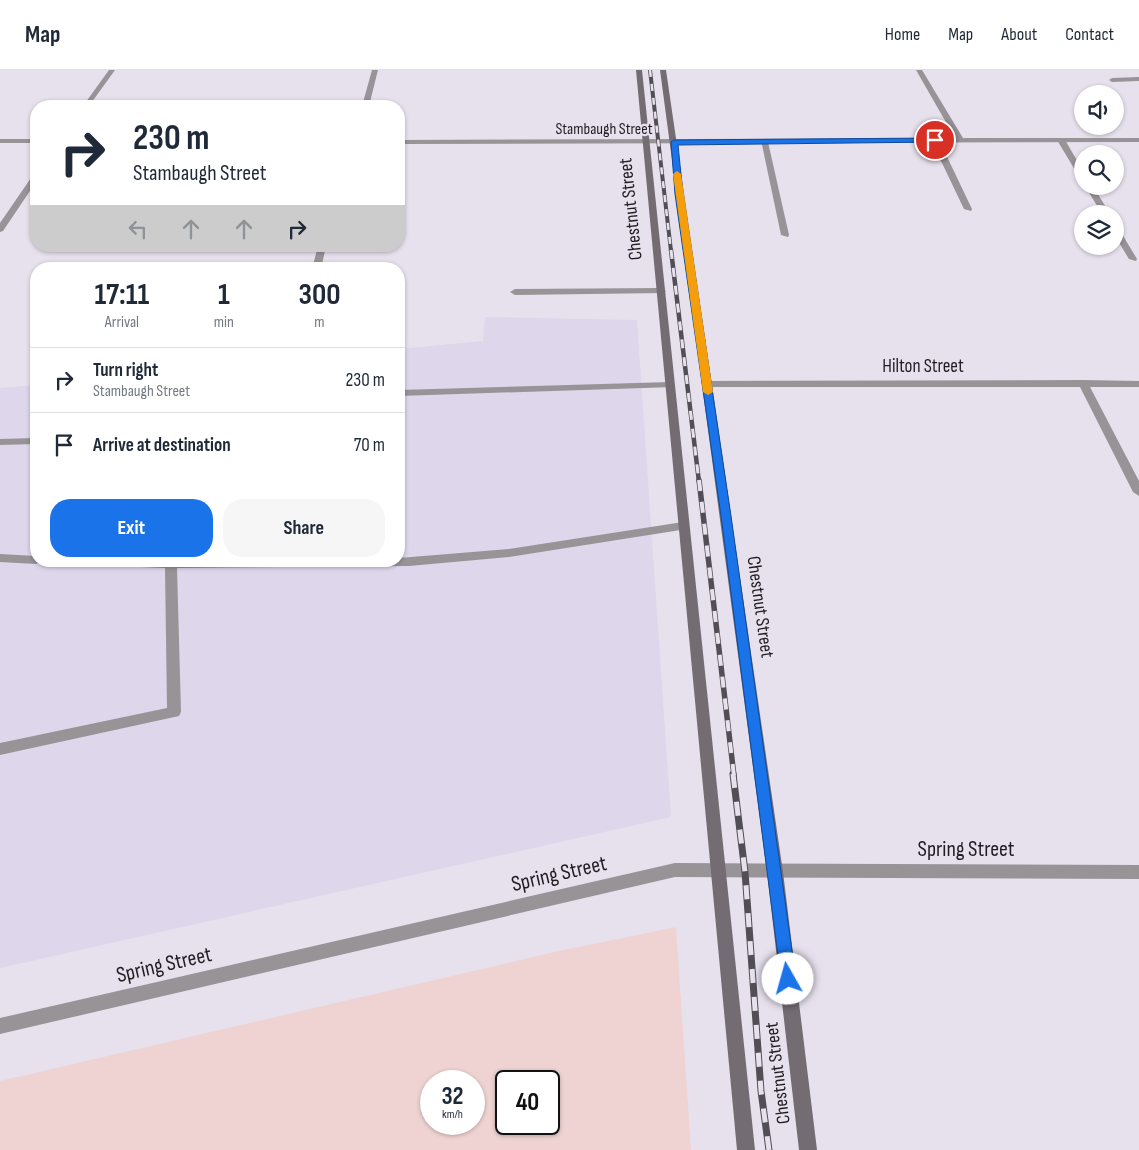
<!DOCTYPE html>
<html lang="en">
<head>
<meta charset="utf-8">
<style>
	body { margin:0; font-family:"Sofia Sans Condensed",sans-serif; background:#f6f6f7; color:#1f2937; height:100vh; display:flex; flex-direction:column; font-size:19px; white-space:nowrap }
	* { box-sizing:border-box; margin:0 }
	p { font-size:16px; color:#747a83 }
	.icon { flex:none; width:28px; height:28px; fill:none; stroke:currentColor; stroke-width:2; stroke-linecap:round; stroke-linejoin:round }
	.map { position:relative; flex:1; overflow:hidden }
	.drawer { position:absolute; left:30px; top:192px; width:375px; height:305px; display:flex; flex-direction:column; background:#fff; border-radius:20px; box-shadow:0 1px 4px #0004 }
	.drawer>* { flex:none }
	.banner { position:absolute; left:30px; top:30px; width:375px; height:152px; border-radius:20px; box-shadow:0 1px 4px #0004; background:#fff; color:#1f2937; overflow:hidden }
	.fabs { position:absolute; left:1074px; top:15px; display:grid; gap:10px }
	.fabs a { display:grid; place-items:center; width:50px; height:50px; border-radius:50%; background:#fff; box-shadow:0 1px 4px #0004; font-size:25px }
	.speed { position:absolute; left:420px; top:1000px; display:flex; gap:10px; font-size:25px; font-weight:700; text-align:center }
	.speed>* { display:grid; place-content:center; width:65px; height:65px; border-radius:50%; background:#fff; box-shadow:0 1px 4px #0004; line-height:1 }
	.speed small { font-size:12px; font-weight:400 }
	.speed .limit { border:2px solid #111; border-radius:8px; background:#fff; color:#111 }
	.pin { position:absolute; display:grid; place-items:center; width:42px; height:42px; color:#fff; margin:-21px; border:2px solid #fff; border-radius:50%; box-shadow:0 1px 5px #0007 }
	.me { position:absolute; width:55px; margin:-28px; rotate:353deg; stroke-linejoin:round; filter:drop-shadow(0 0 4px #0008) }
	.turn { display:flex; align-items:center; gap:18px; height:105px; padding:0 20px; font-size:22px }
	.turn .icon { width:65px; height:65px; stroke-width:2.5 }
	.turn b { display:block; font-size:35px; line-height:42px }
	.lanes { display:flex; align-items:center; height:48px; padding:0 20px; background:#0003; justify-content:center; gap:25px; direction:ltr }
	.lanes .off { opacity:.35 }
	.eta { display:flex; justify-content:space-evenly; align-items:center; height:85px; text-align:center }
	.eta b { font-size:30px; font-weight:700; line-height:35px }
	.action { display:flex; gap:10px; margin-top:auto; padding:10px 20px }
	.action a { flex:1; height:58px; border-radius:20px; background:#1a73e8; color:#fff; font-size:20px; font-weight:700; line-height:58px; text-align:center }
	.action a+a { background:#f6f6f7; color:#1f2937 }
	ul { padding:0; list-style:none }
	li { display:flex; align-items:center; gap:15px; height:65px; padding:0 20px; border-top:1px solid #e0e1e3 }
	li div { flex:1 }
	li b { display:block; font-size:19px }
	li em { font-style:normal }
	header { display:flex; align-items:center; gap:30px; box-sizing:border-box; height:70px; padding:0 25px; background:#fff; border-bottom:1px solid #e0e1e3 }
	header strong { font-size:24px }
	nav { display:flex; gap:28px; margin-inline-start:auto; font-size:18px }
	.map>svg:first-child { display:block }
	.commercial { fill:#eed3d2; fill-rule:evenodd }
	.built { fill:#ded6ea }
	.lines { fill:none; stroke-linecap:round; stroke-linejoin:round }
	.lane { fill:#989397; fill-rule:evenodd }
	.street { fill:#989397; fill-rule:evenodd }
	.secondary { fill:#736c72; fill-rule:evenodd }
	.rail-far3-casing { stroke:#514e55; stroke-width:4 }
	.rail-far2-casing { stroke:#514e55; stroke-width:4.5 }
	.rail-far1-casing { stroke:#514e55; stroke-width:5.5 }
	.rail-casing { stroke:#514e55; stroke-width:7 }
	.rail-far3 { stroke:#e7e1ee; stroke-width:2.5; stroke-dasharray:7; stroke-linecap:butt }
	.rail-far2 { stroke:#e7e1ee; stroke-width:3; stroke-dasharray:9; stroke-linecap:butt }
	.rail-far1 { stroke:#e7e1ee; stroke-width:4; stroke-dasharray:11; stroke-linecap:butt }
	.rail { stroke:#e7e1ee; stroke-width:5; stroke-dasharray:14; stroke-linecap:butt }
	.route { fill:#1a73e8; stroke:#114b97 }
	.slow { fill:#f59e0b }
	.labels { text-anchor:middle; dominant-baseline:central; stroke-width:4.5; stroke-linejoin:round; paint-order:stroke }
	.far-street-label { font-size:16px; fill:#1f1d22; stroke:#e7e1ee }
	.street-label { font-size:19px; fill:#1f1d22; stroke:#e7e1ee }
	.near-street-label { font-size:22px; fill:#1f1d22; stroke:#e7e1ee }
</style>
</head>
<body>
<header>
<strong>Map</strong>
<nav><a>Home</a><a>Map</a><a>About</a><a>Contact</a></nav>
</header>
<div class="map">
<svg width="1139" height="1080" viewBox="0 0 1139 1080">
	<rect width="100%" height="100%" fill="#e7e1ee"/>
	<!-- commercial -->
	<path class="commercial" d="M676 857 691 1080H0V1011L559 881ZM431 1011H474V1054H431ZM506 1011H549V1054H506Z"/>
	<!-- built -->
	<polygon class="built" points="485,247 637,250 671,747 0,898 0,318 36,315 36,491 399,491 399,279 483,271"/>
	<g class="lines">
		<!-- lane -->
		<g class="lane">
			<polygon points="1139,7 1139,11 1112,12 1109,10 1112,8"/>
			<polygon points="932,68 939,70 972,139 971,141 964,139 931,70"/>
			<polygon points="1058,68 1065,70 1082,99 1082,107 1078,105 1057,70"/>
			<polygon points="761,70 768,72 789,165 788,167 781,165"/>
			<polygon points="1085,116 1093,116 1110,144 1102,144"/>
			<polygon points="1115,156 1119,159 1137,189 1136,191 1129,189 1115,166"/>
			<polygon points="661,218 666,221 664,223 515,225 510,222 515,219"/>
			<polygon points="670,312 674,313 674,317 399,326 399,320"/>
			<polygon points="36,368 36,374 0,375 0,369"/>
			<polygon points="683,452 689,456 687,459 509,487 409,496 177,498 181,642 179,646 0,685 0,673 167,638 165,498 90,495 84,491 399,491 399,488 509,479"/>
			<polygon points="0,484 36,486 36,491 41,491 36,494 0,492"/>
		</g>
		<!-- street -->
		<g class="street">
			<polygon points="109,0 115,0 89,36 83,36"/>
			<polygon points="372,0 378,0 369,36 362,36"/>
			<polygon points="916,0 922,0 963,68 1139,68 1139,72 399,74 399,70 955,68"/>
			<rect x="0" y="69" width="36" height="4"/>
			<polygon points="33,105 36,105 36,112 3,161 0,162 0,153"/>
			<polygon points="318,176 326,176 321,199 312,199"/>
			<polygon points="1083,310 1139,311 1139,317 1090,317 1139,411 1139,426 1133,422 1080,317 707,317 702,314 707,311"/>
			<polygon points="675,793 1139,795 1139,809 675,807 0,964 0,948"/>
		</g>
		<!-- secondary -->
		<g class="secondary">
			<polygon points="636,0 642,0 755,1080 737,1080"/>
			<polygon points="660,0 666,0 783,802 817,1080 799,1080 767,802"/>
		</g>
		<defs>
			<polyline id="rail-far3" points="650,0 671,181"/>
			<polyline id="rail-far2" points="671,180 699,412"/>
			<polyline id="rail-far1" points="699,410 734,706"/>
			<polyline id="rail" points="733,704 745,802 761,1021 769,1080"/>
		</defs>
		<!-- rail-far3 casing -->
		<use href="#rail-far3" class="rail-far3-casing"/>
		<!-- rail-far2 casing -->
		<use href="#rail-far2" class="rail-far2-casing"/>
		<!-- rail-far1 casing -->
		<use href="#rail-far1" class="rail-far1-casing"/>
		<!-- rail casing -->
		<use href="#rail" class="rail-casing"/>
		<!-- rail-far3 -->
		<use href="#rail-far3" class="rail-far3"/>
		<!-- rail-far2 -->
		<use href="#rail-far2" class="rail-far2"/>
		<!-- rail-far1 -->
		<use href="#rail-far1" class="rail-far1"/>
		<!-- rail -->
		<use href="#rail" class="rail"/>
	</g>
	<!-- route -->
	<polygon class="route" points="935,68 937,72 678,75 683,124 731,446 796,909 793,914 788,916 783,914 781,909 721,446 675,124 671,72 674,70"/>
	<!-- slow -->
	<polygon class="slow" points="677,101 681,104 713,322 708,325 703,322 673,104"/>
	<g class="labels">
		<!-- far-street labels -->
		<g class="far-street-label">
			<text x="604" y="59">Stambaugh Street</text>
		</g>
		<!-- street labels -->
		<g class="street-label">
			<text transform="translate(631 139) rotate(-96)">Chestnut Street</text>
			<text x="923" y="296">Hilton Street</text>
			<text transform="translate(760 537) rotate(82)">Chestnut Street</text>
			<text transform="translate(778 1003) rotate(-97)">Chestnut Street</text>
		</g>
		<!-- near-street labels -->
		<g class="near-street-label">
			<text x="966" y="779">Spring Street</text>
			<text transform="translate(559 804) rotate(-13)">Spring Street</text>
			<text transform="translate(164 895) rotate(-13)">Spring Street</text>
		</g>
	</g>
</svg>
<div class="fabs">
<a><svg class="icon" aria-label="sound" viewBox="0 0 24 24"><path d="M4 9h4l5-4v14l-5-4H4zM17 9q2 3 0 6"/></svg></a>
<a><svg class="icon" aria-label="search" viewBox="0 0 24 24"><circle cx="10" cy="10" r="6"/><path d="M15 15l6 6"/></svg></a>
<a><svg class="icon" aria-label="layers" viewBox="0 0 24 24"><path d="M12 4l9 5-9 5-9-5zM3 14l9 5 9-5"/></svg></a>
</div>
<div class="speed"><div>32<small>km/h</small></div><div class="limit">40</div></div>
<div class="pin" style="left:935px;top:70px;background:#d93025"><svg class="icon" aria-label="arrive" viewBox="0 0 24 24"><path d="M6 21V4h12l-3 4 3 4H6"/></svg></div>
<svg class="me" style="left:788px;top:909px" viewBox="-20 -20 40 40"><circle r="19" fill="#fff"/><path d="M0-13L10 11 0 6-10 11z" fill="#1a73e8"/></svg>
<div class="banner">
<div class="turn"><svg class="icon" aria-label="right" viewBox="0 0 24 24"><path d="M7 20v-9h11M14 6l5 5-5 5"/></svg><div><b>230 m</b>Stambaugh Street</div></div>
<div class="lanes"><svg class="icon off" aria-label="left" viewBox="0 0 24 24"><path d="M17 20v-9H6M10 6l-5 5 5 5"/></svg><svg class="icon off" aria-label="ahead" viewBox="0 0 24 24"><path d="M12 20V5M6 11l6-6 6 6"/></svg><svg class="icon off" aria-label="ahead" viewBox="0 0 24 24"><path d="M12 20V5M6 11l6-6 6 6"/></svg><svg class="icon" aria-label="right" viewBox="0 0 24 24"><path d="M7 20v-9h11M14 6l5 5-5 5"/></svg></div>
</div>
<section class="drawer">
<div class="eta">
<div><b>17:11</b><p>Arrival</p></div>
<div><b>1</b><p>min</p></div>
<div><b>300</b><p>m</p></div>
</div>
<ul>
<li><svg class="icon" aria-label="right" viewBox="0 0 24 24"><path d="M7 20v-9h11M14 6l5 5-5 5"/></svg><div><b>Turn right</b><p>Stambaugh Street</p></div><em>230 m</em></li>
<li><svg class="icon" aria-label="arrive" viewBox="0 0 24 24"><path d="M6 21V4h12l-3 4 3 4H6"/></svg><div><b>Arrive at destination</b></div><em>70 m</em></li>
</ul>
<div class="action"><a>Exit</a><a>Share</a></div>
</section>
</div>
</body>
</html>
